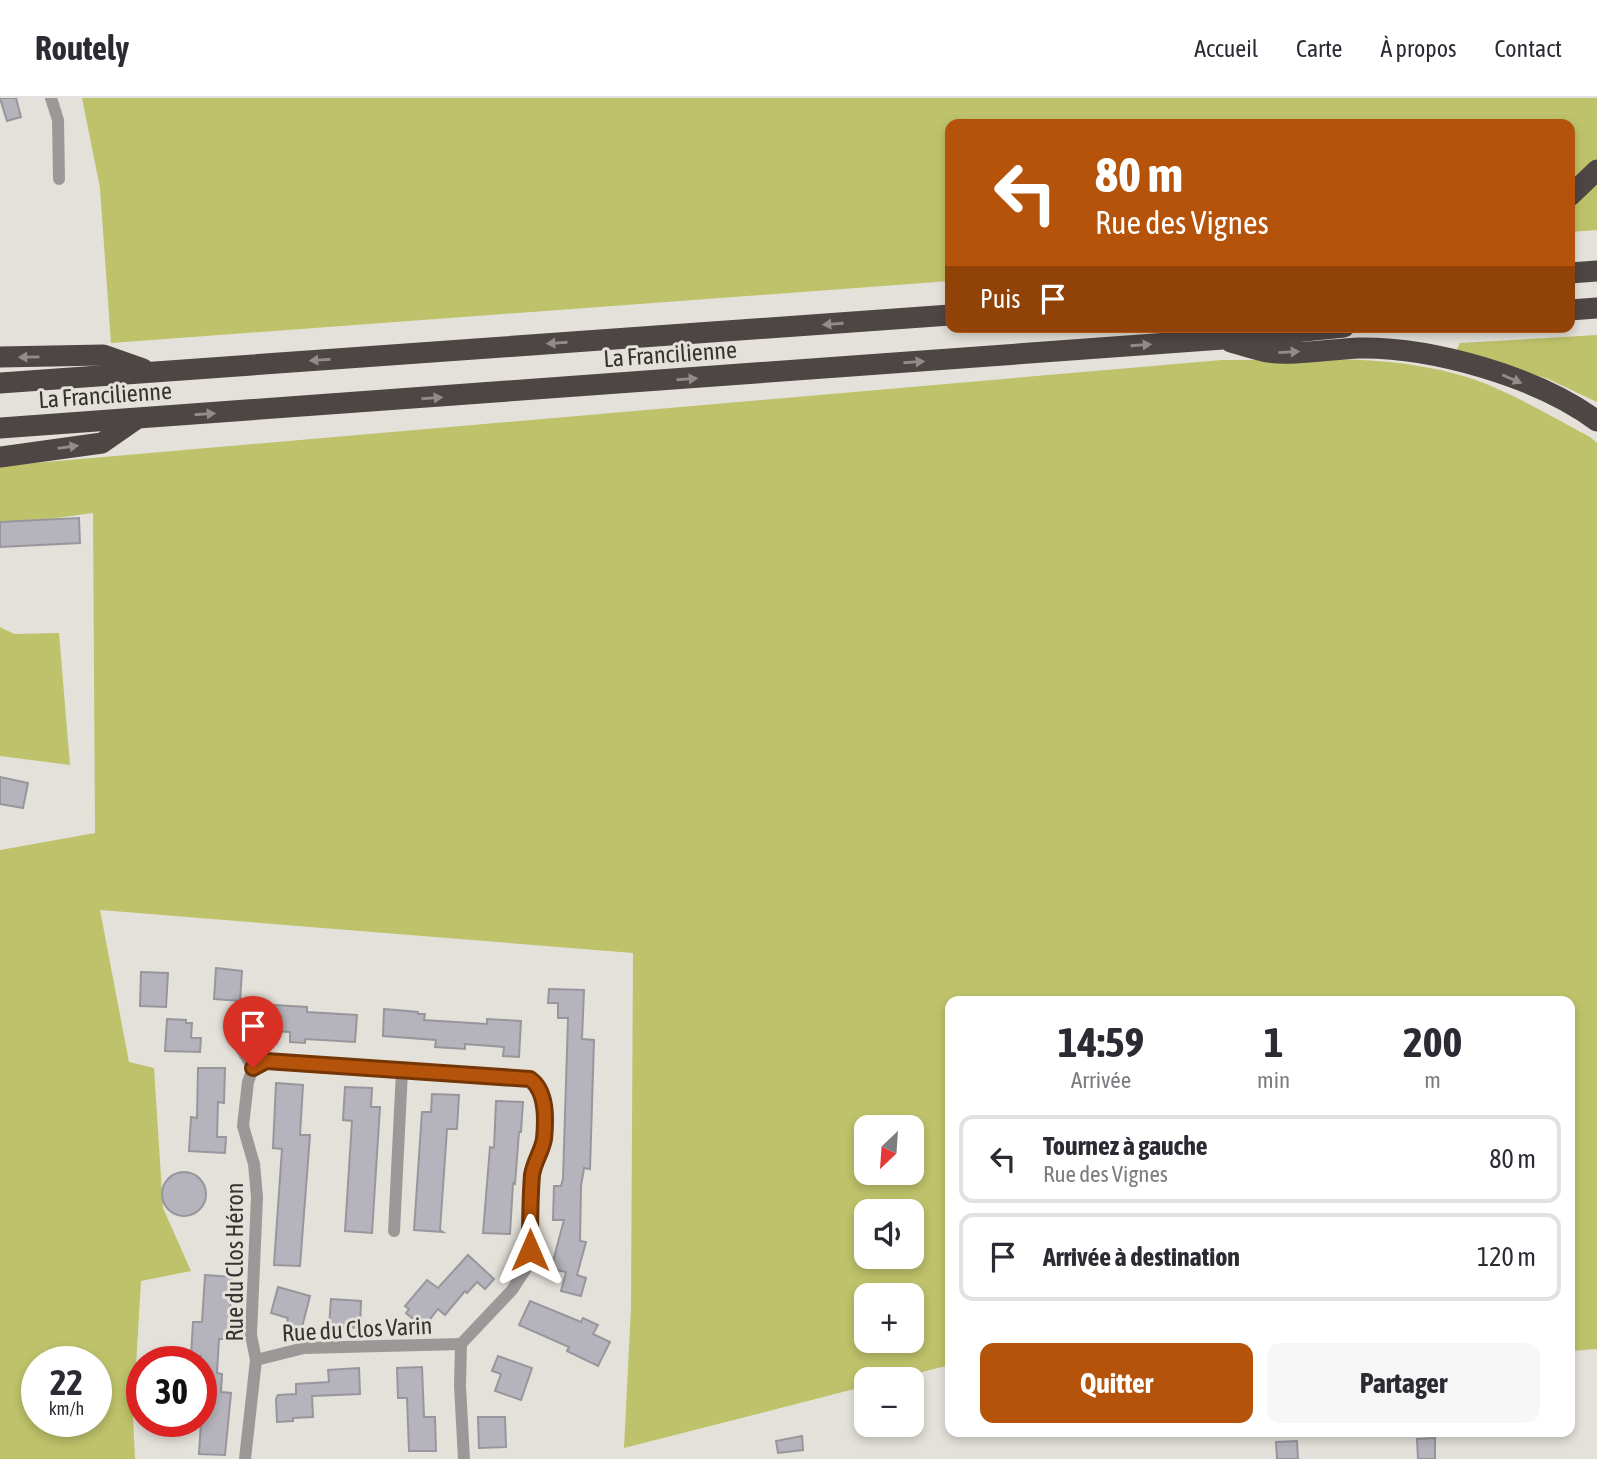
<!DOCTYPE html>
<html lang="fr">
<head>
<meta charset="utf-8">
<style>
	body { margin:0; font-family:"Asap Condensed",sans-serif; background:#f7f7f7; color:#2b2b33; height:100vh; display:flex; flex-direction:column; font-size:26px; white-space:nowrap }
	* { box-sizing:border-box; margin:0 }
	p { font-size:23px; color:#7c7c81 }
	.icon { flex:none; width:38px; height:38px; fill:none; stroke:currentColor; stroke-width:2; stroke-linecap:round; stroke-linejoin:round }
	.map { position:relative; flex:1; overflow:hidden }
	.sheet { position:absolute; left:945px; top:898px; width:630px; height:441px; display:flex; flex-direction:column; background:#fff; border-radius:14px; box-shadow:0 4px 10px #0003 }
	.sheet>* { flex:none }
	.guide { position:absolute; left:945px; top:21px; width:630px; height:214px; border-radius:14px; box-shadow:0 4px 10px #0003; background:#b45309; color:#fff; overflow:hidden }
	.needle { width:46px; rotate:205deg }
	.fabs { position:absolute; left:854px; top:1017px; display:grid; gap:14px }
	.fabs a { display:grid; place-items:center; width:70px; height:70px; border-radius:14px; background:#fff; box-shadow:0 4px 10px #0003; font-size:35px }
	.speed { position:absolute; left:21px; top:1248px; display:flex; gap:14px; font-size:35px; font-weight:700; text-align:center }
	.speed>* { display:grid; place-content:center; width:91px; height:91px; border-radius:50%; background:#fff; box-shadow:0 4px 10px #0003; line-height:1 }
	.speed small { font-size:18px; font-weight:400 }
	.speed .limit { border:10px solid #d22; background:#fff; color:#111 }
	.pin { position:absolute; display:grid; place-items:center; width:60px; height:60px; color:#fff; margin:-72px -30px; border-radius:50% 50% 50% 0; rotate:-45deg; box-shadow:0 0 7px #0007 }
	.pin .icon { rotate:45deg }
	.me { position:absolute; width:77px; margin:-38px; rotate:0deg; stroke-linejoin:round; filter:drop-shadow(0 0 5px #0008) }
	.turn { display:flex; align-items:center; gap:24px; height:147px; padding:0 35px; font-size:32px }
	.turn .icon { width:91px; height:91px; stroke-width:2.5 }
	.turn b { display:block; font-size:49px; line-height:60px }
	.then { display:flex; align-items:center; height:66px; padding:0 35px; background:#0003; gap:14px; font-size:26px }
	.eta { display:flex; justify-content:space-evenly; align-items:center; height:119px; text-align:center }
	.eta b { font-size:42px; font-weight:700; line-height:49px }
	.action { display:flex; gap:14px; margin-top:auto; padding:14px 35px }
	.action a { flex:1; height:80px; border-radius:14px; background:#b45309; color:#fff; font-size:28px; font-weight:700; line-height:80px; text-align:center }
	.action a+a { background:#f7f7f7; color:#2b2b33 }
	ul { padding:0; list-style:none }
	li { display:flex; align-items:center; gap:21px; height:88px; margin:0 14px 10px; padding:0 21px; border:4px solid #e1e1e2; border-radius:14px }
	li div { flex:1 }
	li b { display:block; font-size:26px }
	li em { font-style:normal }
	header { display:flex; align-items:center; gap:42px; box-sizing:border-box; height:98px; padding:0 35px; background:#fff; border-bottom:2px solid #e1e1e2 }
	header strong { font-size:33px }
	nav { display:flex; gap:38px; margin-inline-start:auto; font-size:24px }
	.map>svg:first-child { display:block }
	.green { fill:#bec26a; fill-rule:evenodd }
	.building { fill:#b5b4bc; stroke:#97969d; stroke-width:2 }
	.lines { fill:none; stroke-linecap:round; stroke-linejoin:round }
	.street { stroke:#9c9897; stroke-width:12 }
	.highway { stroke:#4e4645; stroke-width:21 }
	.oneway { fill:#928c88 }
	.route-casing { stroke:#753606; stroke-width:18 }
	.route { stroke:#b45309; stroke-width:12 }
	.labels { text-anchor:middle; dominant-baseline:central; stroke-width:6; stroke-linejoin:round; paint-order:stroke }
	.street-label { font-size:24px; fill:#353431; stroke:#e4e1da }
</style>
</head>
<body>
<header>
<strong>Routely</strong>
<nav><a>Accueil</a><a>Carte</a><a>À propos</a><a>Contact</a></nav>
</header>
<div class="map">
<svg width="1597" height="1361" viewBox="0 0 1597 1361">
	<rect width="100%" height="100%" fill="#e4e1da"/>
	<!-- green -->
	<g class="green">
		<polygon points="82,0 1597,0 1597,132 1570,134 1570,26 950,26 950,183 111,245 100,90"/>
		<polygon points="1597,237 1597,304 1546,280 1455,255 1460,245"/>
		<path d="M1222 262C1301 262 1384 255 1460 277 1503 289 1550 318 1590 339L1597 345V1251L1570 1253V903H950V1267L894 1281H866V1288L624 1350 631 1209 633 855 100 812 129 964 154 970 163 1110 191 1173 141 1183 133 1319 135 1361H0V752L95 735 93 415 19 425 0 439V368ZM866 1029H912V1074H866ZM866 1113H912V1158H866ZM866 1197H912V1242H866ZM37 1264H96V1323H37Z"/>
		<polygon points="0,529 14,536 59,535 70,667 0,658"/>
	</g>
	<!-- building -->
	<g class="building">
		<polygon points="0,0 16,0 21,19 7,23"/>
		<polygon points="79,420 80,445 0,449 0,424"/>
		<polygon points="0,679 28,685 23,710 0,706"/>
		<polygon points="216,870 242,873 240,903 214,901"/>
		<polygon points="141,874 168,875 166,909 140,908"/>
		<polygon points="549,891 584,892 582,941 594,942 590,1071 584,1070 581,1088 580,1143 586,1144 577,1177 586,1180 581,1198 561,1193 566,1174 551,1171 564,1122 553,1122 554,1088 561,1088 563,1081 568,920 558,920 558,905 548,905"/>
		<polygon points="273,907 307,909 307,914 357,917 355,944 305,941 305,945 290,944 290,934 272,933 272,929 267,929 268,911 273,911"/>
		<polygon points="384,911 418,914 418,916 425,916 424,922 487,926 487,921 521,923 519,959 503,958 504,949 465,946 465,951 435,949 436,942 383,938"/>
		<polygon points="167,921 186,922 186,925 192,925 191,940 201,940 200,954 165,953"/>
		<polygon points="198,970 225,970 224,1005 218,1004 217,1039 226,1039 225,1055 189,1053 191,1019 197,1020"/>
		<polygon points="276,985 303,987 300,1037 310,1037 300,1168 274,1167 282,1051 273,1050"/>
		<polygon points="345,989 372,990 371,1009 380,1009 372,1135 345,1133 352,1023 343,1022"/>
		<polygon points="432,996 459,997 457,1031 447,1031 440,1132 443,1134 414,1132 422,1014 431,1014"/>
		<polygon points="496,1003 523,1004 521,1034 519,1034 515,1086 513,1085 510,1136 483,1135 490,1049 494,1050"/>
		<circle cx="184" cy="1096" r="22"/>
		<polygon points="468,1157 494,1181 485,1191 477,1184 467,1195 465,1193 445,1217 438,1211 427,1225 422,1221 418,1225 406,1215 409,1211 405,1208 427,1182 438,1190"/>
		<polygon points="205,1177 232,1179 229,1241 219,1241 217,1275 222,1276 221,1294 231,1295 225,1357 199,1356 201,1323 201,1258 191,1258 193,1224 202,1224"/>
		<polygon points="278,1189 310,1198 301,1233 286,1229 288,1220 271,1215"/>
		<polygon points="331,1201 361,1203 360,1230 329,1228"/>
		<polygon points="530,1203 581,1224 583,1220 598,1227 593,1236 610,1244 598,1268 567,1253 569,1249 519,1227"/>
		<polygon points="498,1258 532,1270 521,1302 495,1293 501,1276 492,1273"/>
		<polygon points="422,1269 424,1319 435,1319 436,1353 409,1353 407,1300 398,1300 397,1270"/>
		<polygon points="359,1270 360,1296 312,1298 313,1319 293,1320 293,1323 277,1324 276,1301 278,1297 296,1296 296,1286 329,1284 328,1272"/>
		<polygon points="478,1319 505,1319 506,1349 479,1350"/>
		<polygon points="802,1338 803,1352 778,1355 776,1343"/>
		<polygon points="1435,1340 1435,1361 1418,1361 1417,1341"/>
		<polygon points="1297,1343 1298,1361 1277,1361 1276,1344"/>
	</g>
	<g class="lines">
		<!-- street -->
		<g class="street">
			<polyline points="51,0 58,22 59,81"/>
			<polyline points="233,937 253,970"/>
			<polyline points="253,970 266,963 530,981 538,987 543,1000 544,1042 533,1072 529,1106 530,1152 525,1172 512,1192 461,1246 460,1288 464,1361"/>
			<polyline points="394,1133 402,973"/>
			<polyline points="256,1262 304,1250 461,1246"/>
			<polyline points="245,1361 256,1262 251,1237 257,1099 254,1066 243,1028 248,984 253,970"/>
		</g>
		<!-- highway -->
		<g class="highway">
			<polyline points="1570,98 1597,72"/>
			<polyline points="1570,175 1597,173"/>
			<polyline points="1570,212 1597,210"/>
			<path d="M1231 244C1243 247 1255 252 1268 254 1290 258 1333 251 1359 250 1433 249 1538 279 1597 323"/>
			<polyline points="0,259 103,257 143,271"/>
			<polyline points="0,285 950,217"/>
			<polyline points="0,330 1223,241 1344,229"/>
			<polyline points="0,359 102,345 135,322"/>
		</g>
	</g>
	<!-- one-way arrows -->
	<defs><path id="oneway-solid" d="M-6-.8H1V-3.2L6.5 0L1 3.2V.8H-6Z" transform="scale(1.75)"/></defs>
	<g class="oneway">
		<use href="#oneway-solid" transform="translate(833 226) rotate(176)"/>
		<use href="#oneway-solid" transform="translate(557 245) rotate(176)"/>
		<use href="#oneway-solid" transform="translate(1141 247) rotate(-4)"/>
		<use href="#oneway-solid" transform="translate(1289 254) rotate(-3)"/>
		<use href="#oneway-solid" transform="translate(29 259) rotate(179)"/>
		<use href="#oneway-solid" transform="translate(320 262) rotate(176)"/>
		<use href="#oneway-solid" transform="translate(914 264) rotate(-4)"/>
		<use href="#oneway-solid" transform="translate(687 281) rotate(-4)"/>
		<use href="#oneway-solid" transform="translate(1512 281) rotate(23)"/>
		<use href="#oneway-solid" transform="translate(432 300) rotate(-4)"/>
		<use href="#oneway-solid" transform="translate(205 316) rotate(-4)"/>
		<use href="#oneway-solid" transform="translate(68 349) rotate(-8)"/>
	</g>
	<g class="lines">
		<defs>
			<path id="route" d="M253 970 266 963 530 981C547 993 546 1021 544 1041 542 1053 534 1064 532 1077 530 1102 530 1127 530 1152"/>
		</defs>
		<!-- route casing -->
		<use href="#route" class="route-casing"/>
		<!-- route -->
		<use href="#route" class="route"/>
	</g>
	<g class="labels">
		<!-- street labels -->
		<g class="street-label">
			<text transform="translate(670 256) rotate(-4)">La Francilienne</text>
			<text transform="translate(105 297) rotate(-4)">La Francilienne</text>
			<text transform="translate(234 1164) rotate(-90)">Rue du Clos Héron</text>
			<text transform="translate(357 1231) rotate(-3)">Rue du Clos Varin</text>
		</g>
	</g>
</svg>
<div class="fabs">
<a><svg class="needle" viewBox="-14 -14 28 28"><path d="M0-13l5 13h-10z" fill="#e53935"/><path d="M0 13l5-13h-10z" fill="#7c7c81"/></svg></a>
<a><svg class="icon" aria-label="sound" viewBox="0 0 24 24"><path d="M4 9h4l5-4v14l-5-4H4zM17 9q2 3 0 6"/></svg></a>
<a>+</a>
<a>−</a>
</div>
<div class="speed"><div>22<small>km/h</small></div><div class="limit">30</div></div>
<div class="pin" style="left:253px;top:970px;background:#d93025"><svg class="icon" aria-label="arrive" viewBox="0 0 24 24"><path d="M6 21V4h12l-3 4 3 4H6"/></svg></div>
<svg class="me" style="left:530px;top:1152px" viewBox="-20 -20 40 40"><path d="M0-17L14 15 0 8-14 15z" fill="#b45309" stroke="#fff" stroke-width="4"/></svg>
<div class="guide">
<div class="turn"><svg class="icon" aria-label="left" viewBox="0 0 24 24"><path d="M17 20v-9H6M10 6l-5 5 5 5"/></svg><div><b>80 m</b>Rue des Vignes</div></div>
<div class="then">Puis<svg class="icon" aria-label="arrive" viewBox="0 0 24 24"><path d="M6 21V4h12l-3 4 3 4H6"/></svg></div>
</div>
<section class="sheet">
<div class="eta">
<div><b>14:59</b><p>Arrivée</p></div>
<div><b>1</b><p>min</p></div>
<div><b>200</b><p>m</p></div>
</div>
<ul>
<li><svg class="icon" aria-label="left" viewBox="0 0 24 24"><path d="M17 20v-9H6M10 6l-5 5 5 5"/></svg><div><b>Tournez à gauche</b><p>Rue des Vignes</p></div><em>80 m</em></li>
<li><svg class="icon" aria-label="arrive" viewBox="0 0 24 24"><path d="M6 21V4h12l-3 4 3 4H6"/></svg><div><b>Arrivée à destination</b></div><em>120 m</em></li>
</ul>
<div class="action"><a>Quitter</a><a>Partager</a></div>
</section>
</div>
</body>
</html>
